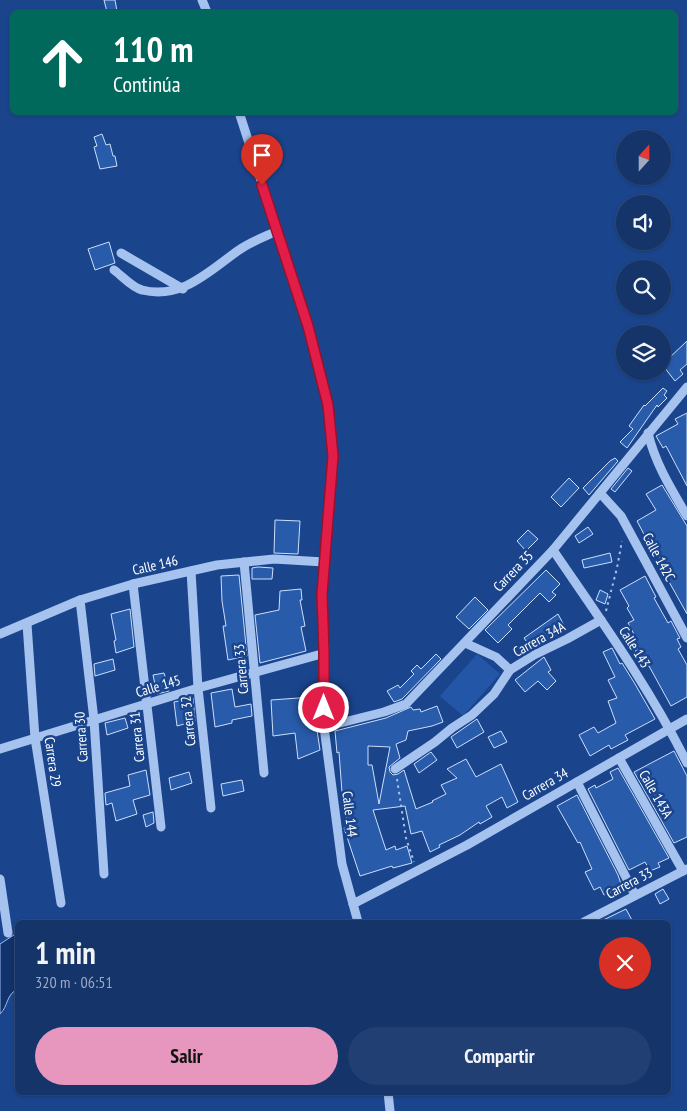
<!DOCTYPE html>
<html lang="es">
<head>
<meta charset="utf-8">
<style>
	body { margin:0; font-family:"PT Sans Narrow",sans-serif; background:#213f72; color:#f1f3f6; height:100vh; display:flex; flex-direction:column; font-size:19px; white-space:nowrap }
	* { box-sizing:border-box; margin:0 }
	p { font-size:16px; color:#9daac1 }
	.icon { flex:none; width:28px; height:28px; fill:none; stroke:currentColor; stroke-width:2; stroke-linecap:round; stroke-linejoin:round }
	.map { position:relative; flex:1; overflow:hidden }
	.details { position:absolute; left:15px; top:920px; width:656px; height:175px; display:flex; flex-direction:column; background:#14346a; border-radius:8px; box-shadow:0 1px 4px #0004,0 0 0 1px #334f7e }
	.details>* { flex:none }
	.banner { position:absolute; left:10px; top:10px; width:668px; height:105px; border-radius:8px; box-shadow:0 1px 4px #0004,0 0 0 1px #334f7e; background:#00695c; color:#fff; overflow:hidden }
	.needle { width:32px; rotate:21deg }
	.controls { position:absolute; left:616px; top:130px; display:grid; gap:10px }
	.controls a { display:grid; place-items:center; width:55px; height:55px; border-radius:50%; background:#14346a; box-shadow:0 1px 4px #0004,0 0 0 1px #334f7e; font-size:25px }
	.pin { position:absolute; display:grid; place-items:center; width:42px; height:42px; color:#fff; margin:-51px -21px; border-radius:50% 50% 50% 0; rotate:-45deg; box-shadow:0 0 5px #0007 }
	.pin .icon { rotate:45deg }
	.me { position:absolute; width:55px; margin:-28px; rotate:0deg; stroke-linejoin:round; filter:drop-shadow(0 0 4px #0008) }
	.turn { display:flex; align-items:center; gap:18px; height:105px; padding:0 20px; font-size:22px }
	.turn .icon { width:65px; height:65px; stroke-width:2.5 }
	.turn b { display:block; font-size:35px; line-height:42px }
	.round { display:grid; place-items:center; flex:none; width:52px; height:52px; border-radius:26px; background:#213f72 }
	.head { display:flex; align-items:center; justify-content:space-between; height:85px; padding:0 20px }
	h1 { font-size:30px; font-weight:800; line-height:38px }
	.cta { display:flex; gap:10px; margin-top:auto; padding:10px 20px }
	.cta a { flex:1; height:58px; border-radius:30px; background:#e797bd; color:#111; font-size:20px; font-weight:800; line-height:58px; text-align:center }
	.cta a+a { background:#213f72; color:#f1f3f6 }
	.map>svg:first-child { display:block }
	.green { fill:#2356a6 }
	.water { fill:#11326a; stroke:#99bcf0 }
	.building { fill:#295bab; stroke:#ccdefa; fill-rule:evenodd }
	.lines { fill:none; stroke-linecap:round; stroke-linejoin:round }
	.path { stroke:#a6c2ee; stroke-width:2; stroke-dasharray:2.5 4; stroke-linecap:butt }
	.minor { stroke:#a6c2ee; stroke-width:9 }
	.route-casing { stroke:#92132f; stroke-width:12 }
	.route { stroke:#e11d48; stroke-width:9 }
	.labels { text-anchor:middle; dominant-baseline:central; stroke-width:5; stroke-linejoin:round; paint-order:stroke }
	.street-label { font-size:14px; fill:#fff; stroke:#1a458d }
</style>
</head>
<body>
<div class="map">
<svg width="687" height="1111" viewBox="0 0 687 1111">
	<rect width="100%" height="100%" fill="#1a458d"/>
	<!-- green -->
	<polygon class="green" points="477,654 500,674 463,716 440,696"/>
	<!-- water -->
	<path class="water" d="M17 933V989C5 997 9 1005 0 1014V944Z"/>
	<!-- building -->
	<g class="building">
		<polygon points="104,0 115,0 117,11 107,12"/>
		<polygon points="102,134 106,145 110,144 113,156 115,156 117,166 100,169 94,147 97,146 94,137"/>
		<polygon points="109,242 115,263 95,270 88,249"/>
		<polygon points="687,341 687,364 680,370 683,374 675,381 664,367 669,363 667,360"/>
		<polygon points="663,388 667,391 664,395 667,398 658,407 657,405 627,448 620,442 633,429 629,426 644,405 645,406"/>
		<polygon points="687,413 687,486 666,446 663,448 656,436 678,424 675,419"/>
		<polygon points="615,458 618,461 589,495 583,488 610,461"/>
		<polygon points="628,468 632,471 615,492 611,489"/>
		<polygon points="569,478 579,488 561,507 551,497"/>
		<polygon points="662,485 687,526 687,614 663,571 666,569 649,538 647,540 637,521 656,510 646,494"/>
		<polygon points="275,520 300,521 298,554 274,553"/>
		<polygon points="588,527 593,534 579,543 575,536"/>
		<polygon points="528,530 538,539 526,551 517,541"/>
		<polygon points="610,553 612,562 584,568 582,560"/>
		<polygon points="258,567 273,568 272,579 252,579 252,568"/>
		<polygon points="546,570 560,584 552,592 556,595 549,602 540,593 508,625 512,629 498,643 485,630"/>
		<polygon points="239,575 247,656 228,660 223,626 226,626 222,601 221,576"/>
		<polygon points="645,576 656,597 654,598 668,623 671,621 680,638 677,639 681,647 678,649 687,665 687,697 671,706 649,666 646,667 635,651 638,649 633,640 636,638 628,623 634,620 627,608 629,606 620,590"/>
		<polygon points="301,589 302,600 300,600 305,626 301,627 306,651 260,663 255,615 279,610 280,591"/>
		<polygon points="600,590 608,594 605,604 596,600"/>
		<polygon points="475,597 488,610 469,629 456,617"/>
		<polygon points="130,609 134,647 116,653 114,641 116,640 111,614"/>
		<polygon points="558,614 566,629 532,649 524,638"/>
		<polygon points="612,648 620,664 622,663 635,684 655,719 625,735 628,740 611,749 609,745 590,756 579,735 594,727 598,733 616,723 608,701 617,698 608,680 615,677 603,652"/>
		<polygon points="436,654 441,659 402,699 394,702 387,691 398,685 400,688 414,674 411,671 417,665 421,669"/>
		<polygon points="544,657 551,670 548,672 556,681 547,690 538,681 525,692 515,680"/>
		<polygon points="113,659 115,670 95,676 94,664"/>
		<polygon points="164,673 169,691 157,694 153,675"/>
		<polygon points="232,689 235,707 251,704 252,716 232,720 232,723 215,727 211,693"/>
		<polygon points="312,697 320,750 298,759 295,733 273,736 271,700"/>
		<polygon points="193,698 195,721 177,726 174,702"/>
		<path d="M437 706 443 722 432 726 408 731 406 740 396 744 400 758 389 767 390 772 393 775 398 774 404 770 416 809 433 802 432 801 446 794 441 785 457 778 447 769 466 759 476 777 501 764 518 802 507 808 502 797 486 806 492 817 480 824 479 822 460 835 439 845 440 847 430 852 422 831 411 834 405 806 373 810 386 850 395 846 396 850 407 846 412 863 393 868 392 866 360 876 344 828 349 827 343 806 339 752 337 753 335 731 386 718 411 707 413 710 420 709 421 712ZM368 746 390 747 379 804 372 765H368Z"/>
		<polygon points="125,718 128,728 107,735 105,723"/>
		<polygon points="477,719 484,732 457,748 451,737"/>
		<polygon points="501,731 507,742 494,748 488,737"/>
		<polygon points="674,751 687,776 687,837 674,843 634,772"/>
		<polygon points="431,752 437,760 419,773 414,764"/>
		<polygon points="618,768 669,858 658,863 660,867 650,871 645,862 629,870 588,789 595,785 596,788 613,779 610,772"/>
		<polygon points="146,770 150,795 133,800 137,814 116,821 112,803 106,805 105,793 130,786 128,775"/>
		<polygon points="189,772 192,783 171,790 169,778"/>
		<polygon points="242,780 244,791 223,796 221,784"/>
		<polygon points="577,795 618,875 622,887 604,895 600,887 594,890 585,872 592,869 580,842 578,843 557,806"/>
		<polygon points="153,812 154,823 146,827 143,815"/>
		<polygon points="663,889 669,899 660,904 655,894"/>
		<polygon points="626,909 633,922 599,922"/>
	</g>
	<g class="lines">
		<!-- path -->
		<g class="path">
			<polyline points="606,611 617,568 622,541"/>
			<polyline points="397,779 406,838 414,862"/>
		</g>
		<!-- minor -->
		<g class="minor">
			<polyline points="202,0 207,12"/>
			<polyline points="239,112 308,326 328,405 333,456 322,594 325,653 324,727 342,864 358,922"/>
			<polyline points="121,253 183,289"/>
			<path d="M114 270C122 276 133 288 142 290 182 300 209 271 239 250 250 242 264 237 277 231"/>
			<path d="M648 433C655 463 671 489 687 516"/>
			<polyline points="600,493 621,516 687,638"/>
			<path d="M553 550C600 619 650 688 687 763"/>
			<polyline points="244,562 264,773"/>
			<polyline points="191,571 198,688 211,808"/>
			<polyline points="133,584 161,827"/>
			<polyline points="80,600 94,720 104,874"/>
			<polyline points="27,624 35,738 61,903"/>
			<polyline points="0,634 80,600 133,584 217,565 274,559 324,562"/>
			<polyline points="465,643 496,657 510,670"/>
			<polyline points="324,727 384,712 406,704 553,550 687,387"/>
			<polyline points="0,749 198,688 325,653"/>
			<polyline points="619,758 683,871"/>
			<polyline points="395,769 435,742 452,728 472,715 494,694 510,670 534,655 567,639 601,620"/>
			<polyline points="577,782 635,895"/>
			<polyline points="0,879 8,933"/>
			<polyline points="353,904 467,845 687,719"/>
			<polyline points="584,922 687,869"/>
			<polyline points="388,1092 390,1111"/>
		</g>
	</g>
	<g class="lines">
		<defs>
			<polyline id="route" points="262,185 308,326 328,405 333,456 322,594 324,653 324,708"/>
		</defs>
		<!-- route casing -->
		<use href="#route" class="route-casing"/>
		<!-- route -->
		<use href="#route" class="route"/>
	</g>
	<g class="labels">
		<!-- street labels -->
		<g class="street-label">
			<text transform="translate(659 557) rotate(62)">Calle 142C</text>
			<text transform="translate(155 565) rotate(-13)">Calle 146</text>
			<text transform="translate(513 571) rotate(-46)">Carrera 35</text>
			<text transform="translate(539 639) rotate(-29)">Carrera 34A</text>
			<text transform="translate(635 647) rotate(58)">Calle 143</text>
			<text transform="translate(241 669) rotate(-95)">Carrera 33</text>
			<text transform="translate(158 686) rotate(-17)">Calle 145</text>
			<text transform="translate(188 721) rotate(-96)">Carrera 32</text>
			<text transform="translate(81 737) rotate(-94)">Carrera 30</text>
			<text transform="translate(137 737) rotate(-96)">Carrera 31</text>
			<text transform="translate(53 762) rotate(82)">Carrera 29</text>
			<text transform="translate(545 784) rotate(-30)">Carrera 34</text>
			<text transform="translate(656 794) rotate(60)">Calle 143A</text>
			<text transform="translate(350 814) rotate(83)">Calle 144</text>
			<text transform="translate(629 883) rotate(-28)">Carrera 33</text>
		</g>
	</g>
</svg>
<div class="controls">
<a><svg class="needle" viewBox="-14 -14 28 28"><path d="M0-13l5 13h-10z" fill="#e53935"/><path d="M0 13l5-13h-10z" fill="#9daac1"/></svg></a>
<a><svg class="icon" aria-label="sound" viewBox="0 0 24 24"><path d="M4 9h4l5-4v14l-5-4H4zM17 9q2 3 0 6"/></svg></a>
<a><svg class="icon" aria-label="search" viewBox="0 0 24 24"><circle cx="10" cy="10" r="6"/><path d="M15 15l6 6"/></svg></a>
<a><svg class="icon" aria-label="layers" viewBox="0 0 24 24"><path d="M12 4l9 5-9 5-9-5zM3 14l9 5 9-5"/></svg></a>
</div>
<div class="pin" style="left:262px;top:185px;background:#d93025"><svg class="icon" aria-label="arrive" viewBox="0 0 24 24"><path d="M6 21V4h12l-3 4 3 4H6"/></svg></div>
<svg class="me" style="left:324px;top:708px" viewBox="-20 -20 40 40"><circle r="17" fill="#e11d48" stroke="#fff" stroke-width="3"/><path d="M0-11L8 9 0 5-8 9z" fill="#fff"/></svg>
<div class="banner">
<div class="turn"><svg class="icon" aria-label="ahead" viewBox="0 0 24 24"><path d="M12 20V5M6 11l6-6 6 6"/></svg><div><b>110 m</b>Continúa</div></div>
</div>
<section class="details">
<div class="head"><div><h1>1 min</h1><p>320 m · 06:51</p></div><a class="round" style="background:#d93025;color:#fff"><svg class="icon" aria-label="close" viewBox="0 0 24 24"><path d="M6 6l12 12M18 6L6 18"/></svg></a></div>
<div class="cta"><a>Salir</a><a>Compartir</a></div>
</section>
</div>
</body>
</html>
